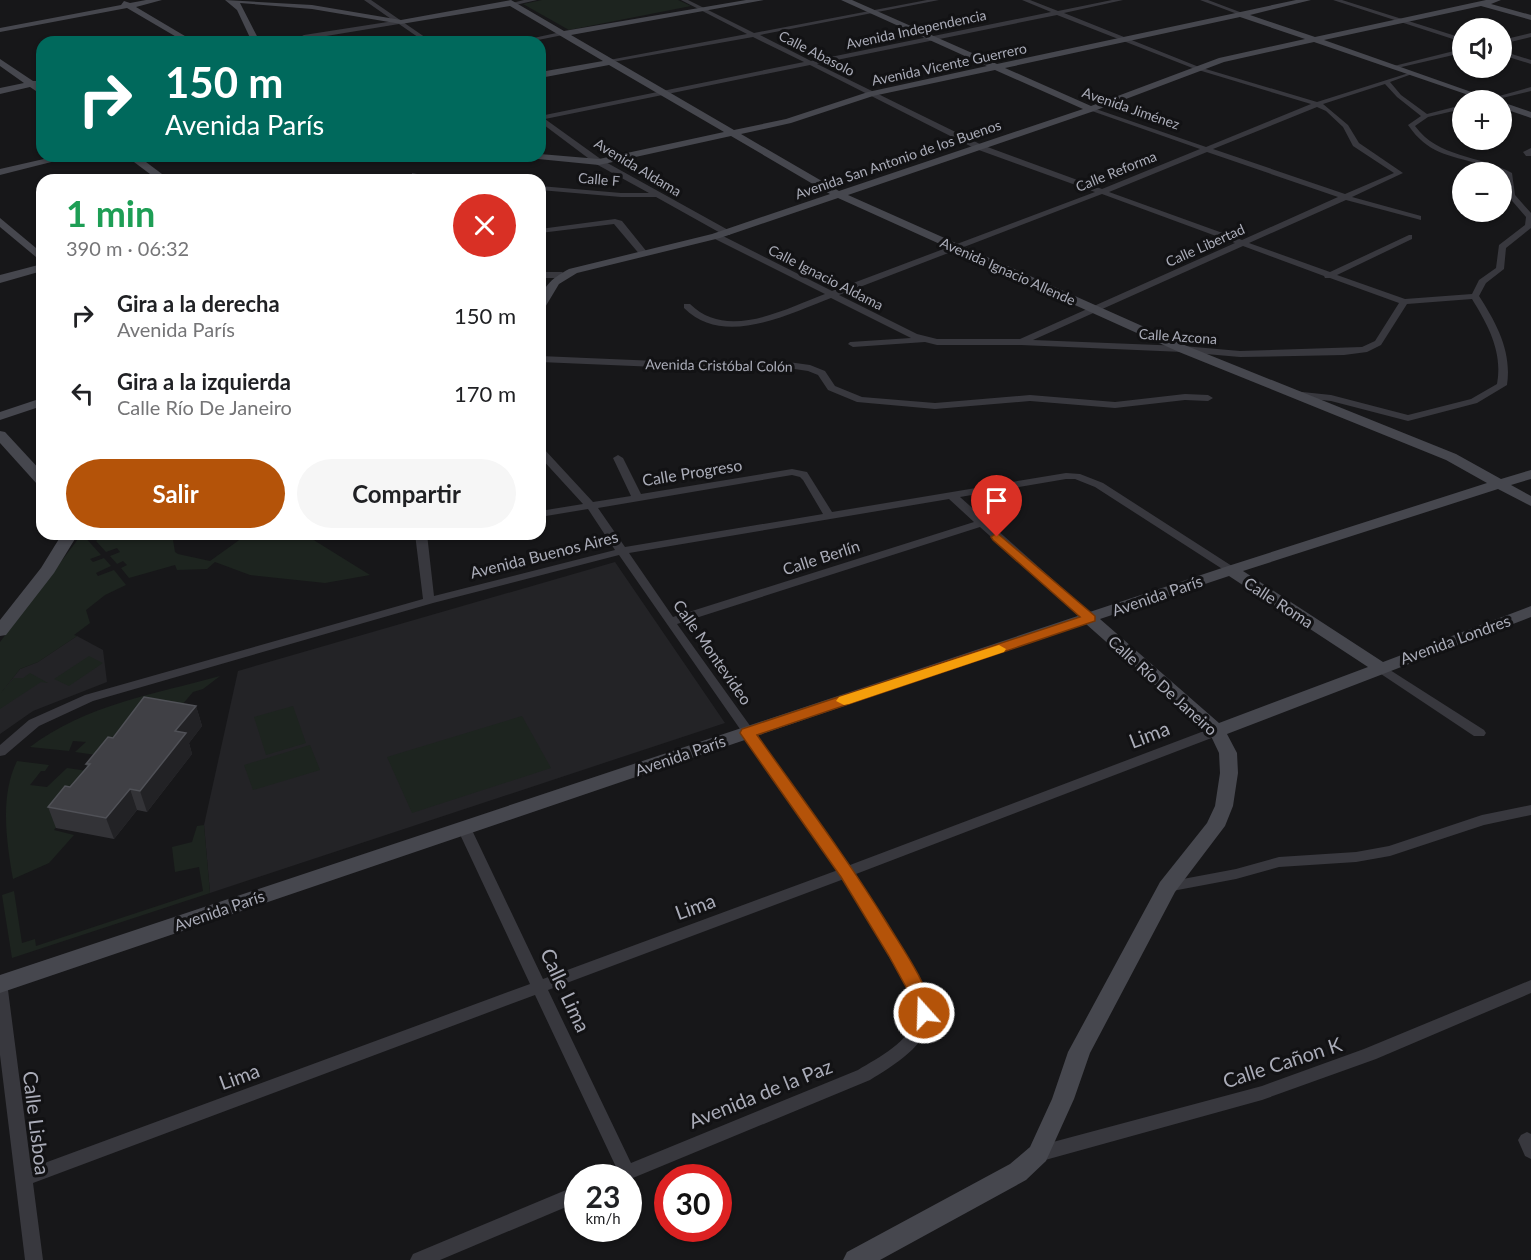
<!DOCTYPE html>
<html lang="es">
<head>
<meta charset="utf-8">
<style>
	body { margin:0; font-family:Lato,sans-serif; background:#f6f6f6; color:#202124; height:100vh; display:flex; flex-direction:column; font-size:22px; white-space:nowrap }
	* { box-sizing:border-box; margin:0 }
	p { font-size:20px; color:#757577 }
	.icon { flex:none; width:33px; height:33px; fill:none; stroke:currentColor; stroke-width:2; stroke-linecap:round; stroke-linejoin:round }
	.map { position:relative; flex:1; overflow:hidden }
	.side { position:absolute; left:36px; top:174px; width:510px; height:366px; display:flex; flex-direction:column; background:#fff; border-radius:18px; box-shadow:0 2px 4px #0004 }
	.side>* { flex:none }
	.banner { position:absolute; left:36px; top:36px; width:510px; height:126px; border-radius:18px; box-shadow:0 2px 4px #0004; background:#00695c; color:#fff; overflow:hidden }
	.buttons { position:absolute; left:1452px; top:18px; display:grid; gap:12px }
	.buttons a { display:grid; place-items:center; width:60px; height:60px; border-radius:50%; background:#fff; box-shadow:0 2px 4px #0004; font-size:30px }
	.speed { position:absolute; left:564px; top:1164px; display:flex; gap:12px; font-size:30px; font-weight:700; text-align:center }
	.speed>* { display:grid; place-content:center; width:78px; height:78px; border-radius:50%; background:#fff; box-shadow:0 2px 4px #0004; line-height:1 }
	.speed small { font-size:15px; font-weight:400 }
	.speed .limit { border:9px solid #d22; background:#fff; color:#111 }
	.pin { position:absolute; display:grid; place-items:center; width:51px; height:51px; color:#fff; margin:-62px -26px; border-radius:50% 50% 50% 0; rotate:-45deg; box-shadow:0 0 6px #0007 }
	.pin .icon { rotate:45deg }
	.me { position:absolute; width:66px; margin:-33px; rotate:340deg; stroke-linejoin:round; filter:drop-shadow(0 0 4px #0008) }
	.turn { display:flex; align-items:center; gap:21px; height:126px; padding:0 30px; font-size:27px }
	.turn .icon { width:78px; height:78px; stroke-width:2.5 }
	.turn b { display:block; font-size:42px; line-height:51px }
	.round { display:grid; place-items:center; flex:none; width:63px; height:63px; border-radius:32px; background:#f6f6f6 }
	.headline { display:flex; align-items:center; justify-content:space-between; height:102px; padding:0 30px }
	h1 { font-size:36px; font-weight:700; line-height:45px; color:#1e9e55 }
	.primary-button { display:flex; gap:12px; margin-top:auto; padding:12px 30px }
	.primary-button a { flex:1; height:69px; border-radius:36px; background:#b45309; color:#fff; font-size:24px; font-weight:700; line-height:69px; text-align:center }
	.primary-button a+a { background:#f6f6f6; color:#202124 }
	ul { padding:0; list-style:none }
	li { display:flex; align-items:center; gap:18px; height:78px; padding:0 30px }
	li div { flex:1 }
	li b { display:block; font-size:22px }
	li em { font-style:normal }
	.map>svg:first-child { display:block }
	.built { fill:#232326 }
	.green { fill:#1d241f }
	.lines { fill:none; stroke-linecap:round; stroke-linejoin:round }
	.street { fill:#38383e; fill-rule:evenodd }
	.secondary { fill:#46474e; fill-rule:evenodd }
	.wall { fill:#333337 }
	.shaded-wall { fill:#222225 }
	.building { fill:#404045; stroke:#505157; stroke-width:1.5 }
	.route { fill:#b45309; stroke:#753606; stroke-width:1.5 }
	.slow { fill:#f59e0b }
	.labels { text-anchor:middle; dominant-baseline:central; stroke-width:6; stroke-linejoin:round; paint-order:stroke }
	.far-street-label { font-size:14px; fill:#aaacb8; stroke:#121214 }
	.street-label { font-size:16px; fill:#aaacb8; stroke:#121214 }
	.near-street-label { font-size:20px; fill:#aaacb8; stroke:#121214 }
</style>
</head>
<body>
<div class="map">
<svg width="1531" height="1260" viewBox="0 0 1531 1260">
	<rect width="100%" height="100%" fill="#171719"/>
	<!-- built -->
	<g class="built">
		<polygon points="615,562 725,723 210,893 204,825 238,671"/>
		<polygon points="77,636 103,650 107,682 33,711 0,734 0,694 20,669 38,662"/>
	</g>
	<!-- green -->
	<g class="green">
		<polygon points="542,0 678,0 691,6 569,30 523,4"/>
		<polygon points="82,534 101,555 90,559 93,562 104,558 111,566 96,573 98,576 114,570 126,585 105,595 86,610 90,623 74,635 77,636 38,662 20,669 1,693 14,678 23,678 30,673 48,683 41,682 0,709 0,642"/>
		<polygon points="104,534 160,534 173,540 175,552 178,554 210,561 242,538 233,534 304,534 370,575 325,583 250,575 215,562 207,569 177,570 175,565 129,578 121,568 127,565 123,561 117,564 110,556 120,552 117,548 106,552 96,541"/>
		<polygon points="89,656 103,663 69,686 54,679"/>
		<path d="M220 676 203 689 193 692 169 720 117 758 75 752 86 742 73 741 69 751 30 747C85 705 155 694 220 676Z"/>
		<polygon points="293,706 306,743 266,755 254,717"/>
		<polygon points="522,716 551,768 412,813 387,757"/>
		<polygon points="310,745 320,770 253,790 244,765"/>
		<path d="M17 761 49 765 45 771H41L30 785 47 787 67 768 102 773 54 830 74 835 49 863 13 879C6 840 0 795 17 761Z"/>
		<polygon points="204,825 210,893 12,958 2,895 14,891 22,943 35,939 36,946 203,891 199,867 175,872 172,847 192,842 197,826"/>
	</g>
	<g class="lines">
		<!-- street -->
		<g class="street">
			<polygon points="364,0 371,0 432,42 425,42 399,24 290,42 304,35 394,21"/>
			<polygon points="524,0 537,0 511,6 508,4"/>
			<path d="M681 0H688L754 33 927 0H939L760 35 811 61 1051 12 1022 0H1030L1058 11 1112 0H1123L1064 13 1199 67 1317 102 1412 72V74L1390 82 1401 95 1427 114 1462 105V109L1428 117 1415 126C1438 158 1479 155 1512 173L1515 195 1531 213V228L1506 248 1504 269 1486 283 1479 296C1497 324 1512 352 1507 385L1477 403 1408 421 1331 401 1293 397 1288 394 1293 391 1331 395 1408 415 1471 399 1497 384C1503 352 1488 325 1472 299L1407 304 1381 345 1367 352 1344 355 1240 357 1183 352 1021 345H937L925 342 853 347 848 344 850 342 911 338 831 298C788 314 724 348 684 308V304H690C727 341 785 309 825 294L713 238V234H719L832 291 1095 192 976 149 810 65 545 119 602 160 730 231V235H724L656 197H621L540 190V186L621 193H649L596 164 540 122V116L804 62 753 37 607 63 606 62 609 60 747 34ZM1057 15 1195 69 1311 104 1206 147 1093 108H1089V110L1200 149 1102 189 982 145 817 64ZM1385 84 1397 97 1421 116 1408 125C1428 154 1448 155 1480 164 1487 167 1494 170 1502 172L1505 176 1507 195 1526 217 1525 225 1499 245 1496 268 1479 280 1472 294 1405 299 1337 275 1412 239V235H1409L1330 272 1249 243 1346 200 1421 220V216L1352 197 1403 173 1359 143 1348 125 1323 104ZM1317 107 1326 111 1343 127 1353 146 1394 173 1345 194 1213 149ZM1207 152 1338 197 1242 240 1109 192ZM1102 194 1235 243 1020 339H937L917 334 839 295ZM1243 246 1324 276 1325 278H1330L1399 303 1375 341 1362 347 1240 351 1183 346 1033 340Z"/>
			<polygon points="1200,0 1208,0 1245,14 1240,15"/>
			<polygon points="1333,0 1342,0 1462,38 1462,42"/>
			<polygon points="561,32 563,35 528,42 515,42"/>
			<polygon points="1531,33 1531,37 1502,44 1502,40"/>
			<polygon points="1462,49 1462,53 1393,69 1390,67"/>
			<polygon points="1502,51 1531,60 1531,64 1502,55"/>
			<polygon points="1531,87 1531,91 1494,100 1485,100"/>
			<polygon points="1531,148 1531,156 1526,156 1523,152"/>
			<polygon points="412,173 438,178 439,180 426,180 412,177"/>
			<polygon points="615,219 622,221 647,252 647,256 641,256 614,224 540,233 540,229"/>
			<polygon points="540,272 562,272 566,275 562,278 540,278"/>
			<polygon points="540,356 680,362 781,361 810,365 825,371 835,386 862,397 935,403 1030,395 1115,402 1185,394 1208,395 1213,398 1208,401 1185,400 1115,408 1030,401 935,409 857,402 828,390 818,375 808,371 781,367 680,368 540,362"/>
			<path d="M540 448 544 449 593 502 631 496 613 458 618 455 623 458 641 494 792 469 807 472 832 512 1066 473 1080 474 1103 483 1235 568 1237 570 1235 572H1227L1095 487 1075 479H1066L960 497 1094 616 1096 619 1094 622H1086L980 527 677 624 850 865 1212 728H1222L1224 731 1222 734 856 874 927 994C947 1033 898 1063 870 1080L628 1180V1178H605L608 1172 617 1169 535 995 33 1183 43 1260H25L0 1055V984L6 986 8 990 31 1168 530 984 457 828 459 824H469L471 828 543 979 838 870 619 555 433 603 93 701 39 726 5 755 0 756V745L29 720 85 695 423 599 415 534H427L434 596 615 550 588 509 540 517V511L583 504 540 457ZM792 475 800 477 803 480 823 514 625 547 598 508ZM949 499 974 522 673 617 629 553ZM844 879 913 999C914 1003 916 1009 916 1013 913 1041 879 1057 858 1070L631 1163 548 990Z"/>
			<polygon points="1379,663 1484,730 1486,733 1484,736 1474,736 1375,670 1373,667 1375,664"/>
			<polygon points="1531,805 1531,815 1484,825 1390,856 1356,862 1279,867 1236,879 1167,892 1162,891 1160,887 1162,883 1167,882 1236,869 1279,857 1356,852 1389,846 1482,815"/>
			<polygon points="1531,980 1531,993 1376,1059 1262,1100 1038,1162 1032,1159 1029,1154 1032,1149 1038,1146 1262,1086 1364,1049"/>
			<polygon points="1527,1132 1531,1134 1531,1159 1525,1156 1518,1140 1521,1135"/>
			<polygon points="578,1185 578,1202 440,1260 410,1260 413,1254"/>
		</g>
		<!-- secondary -->
		<g class="secondary">
			<polygon points="146,0 162,0 136,7 195,42 185,42 127,8 0,32 0,28 121,5 124,1 130,3"/>
			<path d="M225 0 312 5 401 20 511 0 564 31 746 0H764L571 35 734 130 786 119 868 92 987 66 841 0H852L997 64 1296 0H1311L1250 15 1315 37 1486 0H1501L1491 4 1531 15V20L1481 6 1324 40 1494 100H1483L1314 42 1224 62 1094 111 848 195 1187 346 1456 454 1501 479 1531 470V479L1511 485 1531 496V506L1498 489 1243 571 1383 662 1531 606V617L1227 734 1237 753 1238 773 1233 806 1225 826 1175 892 1090 1053 1074 1099 1046 1161 1026 1180 880 1260H843L847 1252 1010 1164 1030 1147 1052 1099 1068 1052 1160 882 1207 823 1215 806 1220 773 1219 753 1210 734 1086 624 0 993V975L1225 567 1487 483 1446 460 1179 352 838 198 720 238 577 273 559 284 544 309 540 310C540 287 551 279 569 269L712 234 830 194 731 136 599 165 528 158 527 156H540V154L599 159 724 132 609 65 540 78V72L603 61 510 6 401 24 312 9 240 3 260 42H252L237 10ZM1240 17 1305 39 1219 58 1091 106 1005 68ZM995 70 1083 109 839 191 741 134 791 123 873 96ZM1229 576 1368 667 1219 723 1100 619Z"/>
			<polygon points="0,59 33,81 40,81 39,85 42,88 42,95 30,87 0,94 0,88 24,83 0,66"/>
			<polygon points="1502,102 1531,112 1531,118 1502,108"/>
			<polygon points="57,156 75,156 0,175 0,169"/>
			<polygon points="126,156 138,156 170,180 158,180"/>
			<polygon points="0,218 42,253 42,262 0,227"/>
			<polygon points="42,264 42,271 0,283 0,275"/>
			<polygon points="42,398 42,406 0,420 0,412"/>
			<polygon points="0,431 5,432 42,472 42,485 37,484 0,443"/>
			<polygon points="62,534 78,534 54,573 6,635 0,636 0,620 41,568"/>
		</g>
	</g>
	<!-- wall -->
	<polygon class="wall" points="196,706 202,726 189,743 192,754 147,812 137,810 114,839 56,828 48,807 70,787 87,767 86,764 113,738"/>
	<!-- shaded-wall -->
	<g class="shaded-wall">
		<polygon points="196,706 202,726 189,743 192,754 147,812 140,791 175,731"/>
		<polygon points="130,789 137,810 114,839 106,818"/>
	</g>
	<!-- building -->
	<polygon class="building" points="144,697 196,706 175,731 186,733 140,791 130,789 106,818 48,807 65,786 70,787 90,764 86,764 108,737 113,738"/>
	<!-- route -->
	<path class="route" d="M997 533 1095 616V621L757 735C801 797 847 858 887 923 904 951 926 981 933 1013L931 1018 924 1020 918 1018 912 998 889 956 841 877 740 733 742 729 1080 617 993 540 991 537Z"/>
	<!-- slow -->
	<polygon class="slow" points="999,645 1006,649 1004,652 849,704 844,705 836,701 839,697"/>
	<g class="labels">
		<!-- far-street labels -->
		<g class="far-street-label">
			<text transform="translate(916 29) rotate(-12)">Avenida Independencia</text>
			<text transform="translate(817 53) rotate(27)">Calle Abasolo</text>
			<text transform="translate(949 64) rotate(-12)">Avenida Vicente Guerrero</text>
			<text transform="translate(1131 108) rotate(19)">Avenida Jiménez</text>
			<text transform="translate(898 159) rotate(-19)">Avenida San Antonio de los Buenos</text>
			<text transform="translate(638 167) rotate(31)">Avenida Aldama</text>
			<text transform="translate(1116 171) rotate(-22)">Calle Reforma</text>
			<text transform="translate(599 179) rotate(5)">Calle F</text>
			<text transform="translate(1205 245) rotate(-24)">Calle Libertad</text>
			<text transform="translate(1008 271) rotate(24)">Avenida Ignacio Allende</text>
			<text transform="translate(826 277) rotate(27)">Calle Ignacio Aldama</text>
			<text transform="translate(1178 336) rotate(4)">Calle Azcona</text>
			<text transform="translate(719 365) rotate(1)">Avenida Cristóbal Colón</text>
		</g>
		<!-- street labels -->
		<g class="street-label">
			<text transform="translate(692 472) rotate(-9)">Calle Progreso</text>
			<text transform="translate(544 554) rotate(-14)">Avenida Buenos Aires</text>
			<text transform="translate(821 557) rotate(-18)">Calle Berlín</text>
			<text transform="translate(1157 595) rotate(-19)">Avenida París</text>
			<text transform="translate(1279 602) rotate(33)">Calle Roma</text>
			<text transform="translate(1455 639) rotate(-20)">Avenida Londres</text>
			<text transform="translate(713 652) rotate(55)">Calle Montevideo</text>
			<text transform="translate(1163 685) rotate(42)">Calle Río De Janeiro</text>
			<text transform="translate(680 755) rotate(-19)">Avenida París</text>
			<text transform="translate(219 910) rotate(-19)">Avenida París</text>
		</g>
		<!-- near-street labels -->
		<g class="near-street-label">
			<text transform="translate(1149 734) rotate(-21)">Lima</text>
			<text transform="translate(695 906) rotate(-20)">Lima</text>
			<text transform="translate(566 990) rotate(65)">Calle Lima</text>
			<text transform="translate(1282 1062) rotate(-18)">Calle Cañon K</text>
			<text transform="translate(239 1076) rotate(-20)">Lima</text>
			<text transform="translate(760 1093) rotate(-22)">Avenida de la Paz</text>
			<text transform="translate(37 1123) rotate(83)">Calle Lisboa</text>
		</g>
	</g>
</svg>
<div class="buttons">
<a><svg class="icon" aria-label="sound" viewBox="0 0 24 24"><path d="M4 9h4l5-4v14l-5-4H4zM17 9q2 3 0 6"/></svg></a>
<a>+</a>
<a>−</a>
</div>
<div class="speed"><div>23<small>km/h</small></div><div class="limit">30</div></div>
<div class="pin" style="left:997px;top:537px;background:#d93025"><svg class="icon" aria-label="arrive" viewBox="0 0 24 24"><path d="M6 21V4h12l-3 4 3 4H6"/></svg></div>
<svg class="me" style="left:924px;top:1013px" viewBox="-20 -20 40 40"><circle r="17" fill="#b45309" stroke="#fff" stroke-width="3"/><path d="M0-11L8 9 0 5-8 9z" fill="#fff"/></svg>
<div class="banner">
<div class="turn"><svg class="icon" aria-label="right" viewBox="0 0 24 24"><path d="M7 20v-9h11M14 6l5 5-5 5"/></svg><div><b>150 m</b>Avenida París</div></div>
</div>
<section class="side">
<div class="headline"><div><h1>1 min</h1><p>390 m · 06:32</p></div><a class="round" style="background:#d93025;color:#fff"><svg class="icon" aria-label="close" viewBox="0 0 24 24"><path d="M6 6l12 12M18 6L6 18"/></svg></a></div>
<ul>
<li><svg class="icon" aria-label="right" viewBox="0 0 24 24"><path d="M7 20v-9h11M14 6l5 5-5 5"/></svg><div><b>Gira a la derecha</b><p>Avenida París</p></div><em>150 m</em></li>
<li><svg class="icon" aria-label="left" viewBox="0 0 24 24"><path d="M17 20v-9H6M10 6l-5 5 5 5"/></svg><div><b>Gira a la izquierda</b><p>Calle Río De Janeiro</p></div><em>170 m</em></li>
</ul>
<div class="primary-button"><a>Salir</a><a>Compartir</a></div>
</section>
</div>
</body>
</html>
